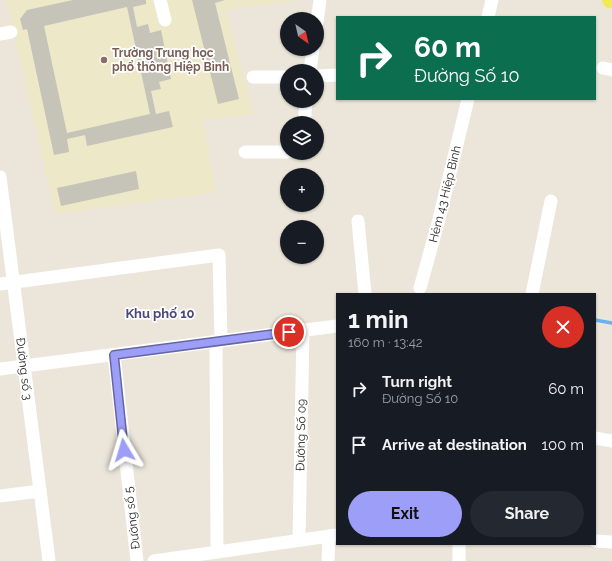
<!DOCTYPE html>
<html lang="en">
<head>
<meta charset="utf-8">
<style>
	body { margin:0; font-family:Raleway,sans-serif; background:#242831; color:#f1f3f6; height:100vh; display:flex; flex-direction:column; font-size:15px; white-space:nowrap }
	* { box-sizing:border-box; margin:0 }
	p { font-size:13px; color:#9ea1a6 }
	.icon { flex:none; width:22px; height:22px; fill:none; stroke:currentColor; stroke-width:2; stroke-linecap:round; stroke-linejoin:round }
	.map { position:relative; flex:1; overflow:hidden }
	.panel { position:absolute; left:336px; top:293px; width:260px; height:252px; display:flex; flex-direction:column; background:#171b24; border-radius:0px; box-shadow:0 1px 3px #0004 }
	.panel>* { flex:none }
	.banner { position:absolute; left:336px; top:16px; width:260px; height:84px; border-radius:0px; box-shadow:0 1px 3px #0004; background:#0b6e4f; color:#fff; overflow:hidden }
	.needle { width:26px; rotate:146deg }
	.tools { position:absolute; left:280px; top:12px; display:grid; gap:8px }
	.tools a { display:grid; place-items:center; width:44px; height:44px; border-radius:50%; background:#171b24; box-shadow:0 1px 3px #0004; font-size:20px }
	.pin { position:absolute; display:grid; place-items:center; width:34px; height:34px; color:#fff; margin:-17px; border:2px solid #fff; border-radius:50%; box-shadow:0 1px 4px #0007 }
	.me { position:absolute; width:44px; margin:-22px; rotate:353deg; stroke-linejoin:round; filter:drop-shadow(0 0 3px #0008) }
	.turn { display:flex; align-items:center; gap:14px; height:84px; padding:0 12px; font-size:18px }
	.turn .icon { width:52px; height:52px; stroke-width:2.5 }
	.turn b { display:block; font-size:28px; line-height:34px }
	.round { display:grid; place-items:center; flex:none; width:42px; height:42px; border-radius:21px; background:#242831 }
	.summary { display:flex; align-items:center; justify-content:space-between; height:68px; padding:0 12px }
	h1 { font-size:24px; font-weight:700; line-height:30px }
	.cta { display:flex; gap:8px; margin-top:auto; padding:8px 12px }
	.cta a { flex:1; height:46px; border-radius:24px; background:#9d9ef8; color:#111; font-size:16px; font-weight:700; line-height:46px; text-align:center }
	.cta a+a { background:#242831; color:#f1f3f6 }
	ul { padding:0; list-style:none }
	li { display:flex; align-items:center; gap:12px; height:56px; padding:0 12px }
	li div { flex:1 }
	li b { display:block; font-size:15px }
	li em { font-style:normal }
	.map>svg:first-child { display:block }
	.education { fill:#ede8c8 }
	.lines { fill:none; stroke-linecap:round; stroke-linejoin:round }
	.stream { stroke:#69b2ef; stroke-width:3.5 }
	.building { fill:#c6c3b9; fill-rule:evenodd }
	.minor { stroke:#fff; stroke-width:13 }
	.major { stroke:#f1ea57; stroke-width:16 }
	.route-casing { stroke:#6667a1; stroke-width:10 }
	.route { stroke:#9d9ef8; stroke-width:7 }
	.education-dot { fill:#8d6e63; stroke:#fff; stroke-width:1.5 }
	.labels { text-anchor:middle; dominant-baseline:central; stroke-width:3.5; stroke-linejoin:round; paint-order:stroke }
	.education-label { font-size:12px; font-weight:bold; fill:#785e54; stroke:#fff; text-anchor:start }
	.street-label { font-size:12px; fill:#282828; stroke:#fff }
	.neighbourhood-label { font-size:13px; font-weight:bold; fill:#494878; stroke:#fff }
</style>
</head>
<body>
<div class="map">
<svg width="612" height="561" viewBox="0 0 612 561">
	<rect width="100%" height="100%" fill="#ebe6d9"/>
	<!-- education -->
	<polygon class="education" points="6,0 293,0 293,1 226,10 253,114 202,121 216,192 55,214"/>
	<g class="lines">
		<!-- stream -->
		<polyline class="stream" points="595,320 612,323"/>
	</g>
	<!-- building -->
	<g class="building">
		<path d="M73 0H146V4L133 7 137 27 148 24 150 33 161 30 171 79 159 82 161 89 151 91 156 114 169 111 173 127 87 146 85 135 67 139 69 152 54 155 27 29 23 30 20 19 27 10ZM127 7 150 114 67 133 44 26Z"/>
		<polygon points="192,0 225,0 215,3 239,99 218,104"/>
		<polygon points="136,171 139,189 61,206 57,188"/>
	</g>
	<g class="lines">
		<!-- minor -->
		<g class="minor">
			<polyline points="160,0 165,20"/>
			<polyline points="488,17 492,0"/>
			<polyline points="317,22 320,0"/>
			<polyline points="0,34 11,32"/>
			<polyline points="603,68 612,70"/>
			<polyline points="310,71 313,49"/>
			<polyline points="317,76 337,75"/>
			<polyline points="253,77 287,77"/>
			<polyline points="304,123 306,101"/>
			<polyline points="245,152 287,152"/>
			<polyline points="0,177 49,561"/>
			<polyline points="358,221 365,294"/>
			<polyline points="0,284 219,255 221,341"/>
			<polyline points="420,288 438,223 468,99"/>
			<polyline points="532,294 551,201"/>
			<polyline points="216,342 217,552"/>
			<polyline points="114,355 137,561"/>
			<polyline points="0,369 337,326"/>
			<polyline points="595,438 612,441"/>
			<polyline points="0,496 40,491"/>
			<polyline points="299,540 303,330"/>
			<polyline points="595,541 612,542"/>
			<polyline points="154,561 337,535"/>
			<polyline points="328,561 329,536"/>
			<polyline points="459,561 459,544"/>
		</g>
		<!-- major -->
		<polyline class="major" points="610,0 612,0"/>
	</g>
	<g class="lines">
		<defs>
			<polyline id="route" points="124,450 114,355 289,332"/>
		</defs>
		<!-- route casing -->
		<use href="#route" class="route-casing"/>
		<!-- route -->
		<use href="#route" class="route"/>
	</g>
	<!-- markers -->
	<circle class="education-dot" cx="104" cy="60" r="4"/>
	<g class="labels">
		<!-- education labels -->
		<g class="education-label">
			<text x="112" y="53">Trường Trung học<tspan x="112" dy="14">phổ thông Hiệp Bình</tspan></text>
		</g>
		<!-- street labels -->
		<g class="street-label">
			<text transform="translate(445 194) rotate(-76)">Hẻm 43 Hiệp Bình</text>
			<text transform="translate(24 369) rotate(83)">Đường số 3</text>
			<text transform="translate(301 435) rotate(-89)">Đường Số 09</text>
			<text transform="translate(132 518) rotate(-97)">Đường số 5</text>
		</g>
		<!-- neighbourhood labels -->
		<g class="neighbourhood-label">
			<text x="160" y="313">Khu phố 10</text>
		</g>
	</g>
</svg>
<div class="tools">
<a><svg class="needle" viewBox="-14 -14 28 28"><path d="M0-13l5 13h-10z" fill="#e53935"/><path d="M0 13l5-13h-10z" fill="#9ea1a6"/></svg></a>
<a><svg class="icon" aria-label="search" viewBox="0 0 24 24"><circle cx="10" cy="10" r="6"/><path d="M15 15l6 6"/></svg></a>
<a><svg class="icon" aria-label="layers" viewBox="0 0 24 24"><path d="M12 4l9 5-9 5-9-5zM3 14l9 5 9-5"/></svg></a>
<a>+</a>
<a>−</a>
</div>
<div class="pin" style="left:289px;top:332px;background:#d93025"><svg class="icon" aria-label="arrive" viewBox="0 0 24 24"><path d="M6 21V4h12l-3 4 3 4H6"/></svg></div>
<svg class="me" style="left:124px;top:450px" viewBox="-20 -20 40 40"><path d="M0-17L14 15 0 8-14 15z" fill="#9d9ef8" stroke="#fff" stroke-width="4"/></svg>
<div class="banner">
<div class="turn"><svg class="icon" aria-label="right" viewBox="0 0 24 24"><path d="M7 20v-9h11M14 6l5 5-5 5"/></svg><div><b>60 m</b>Đường Số 10</div></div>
</div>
<section class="panel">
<div class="summary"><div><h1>1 min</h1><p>160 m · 13:42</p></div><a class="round" style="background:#d93025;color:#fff"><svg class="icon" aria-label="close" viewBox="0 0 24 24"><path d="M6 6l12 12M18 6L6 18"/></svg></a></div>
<ul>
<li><svg class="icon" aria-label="right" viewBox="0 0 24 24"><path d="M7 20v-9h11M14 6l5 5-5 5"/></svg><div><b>Turn right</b><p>Đường Số 10</p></div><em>60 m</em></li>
<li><svg class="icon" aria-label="arrive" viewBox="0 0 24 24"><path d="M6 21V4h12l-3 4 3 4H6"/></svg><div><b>Arrive at destination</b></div><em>100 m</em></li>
</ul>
<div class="cta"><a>Exit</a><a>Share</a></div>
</section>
</div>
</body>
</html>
